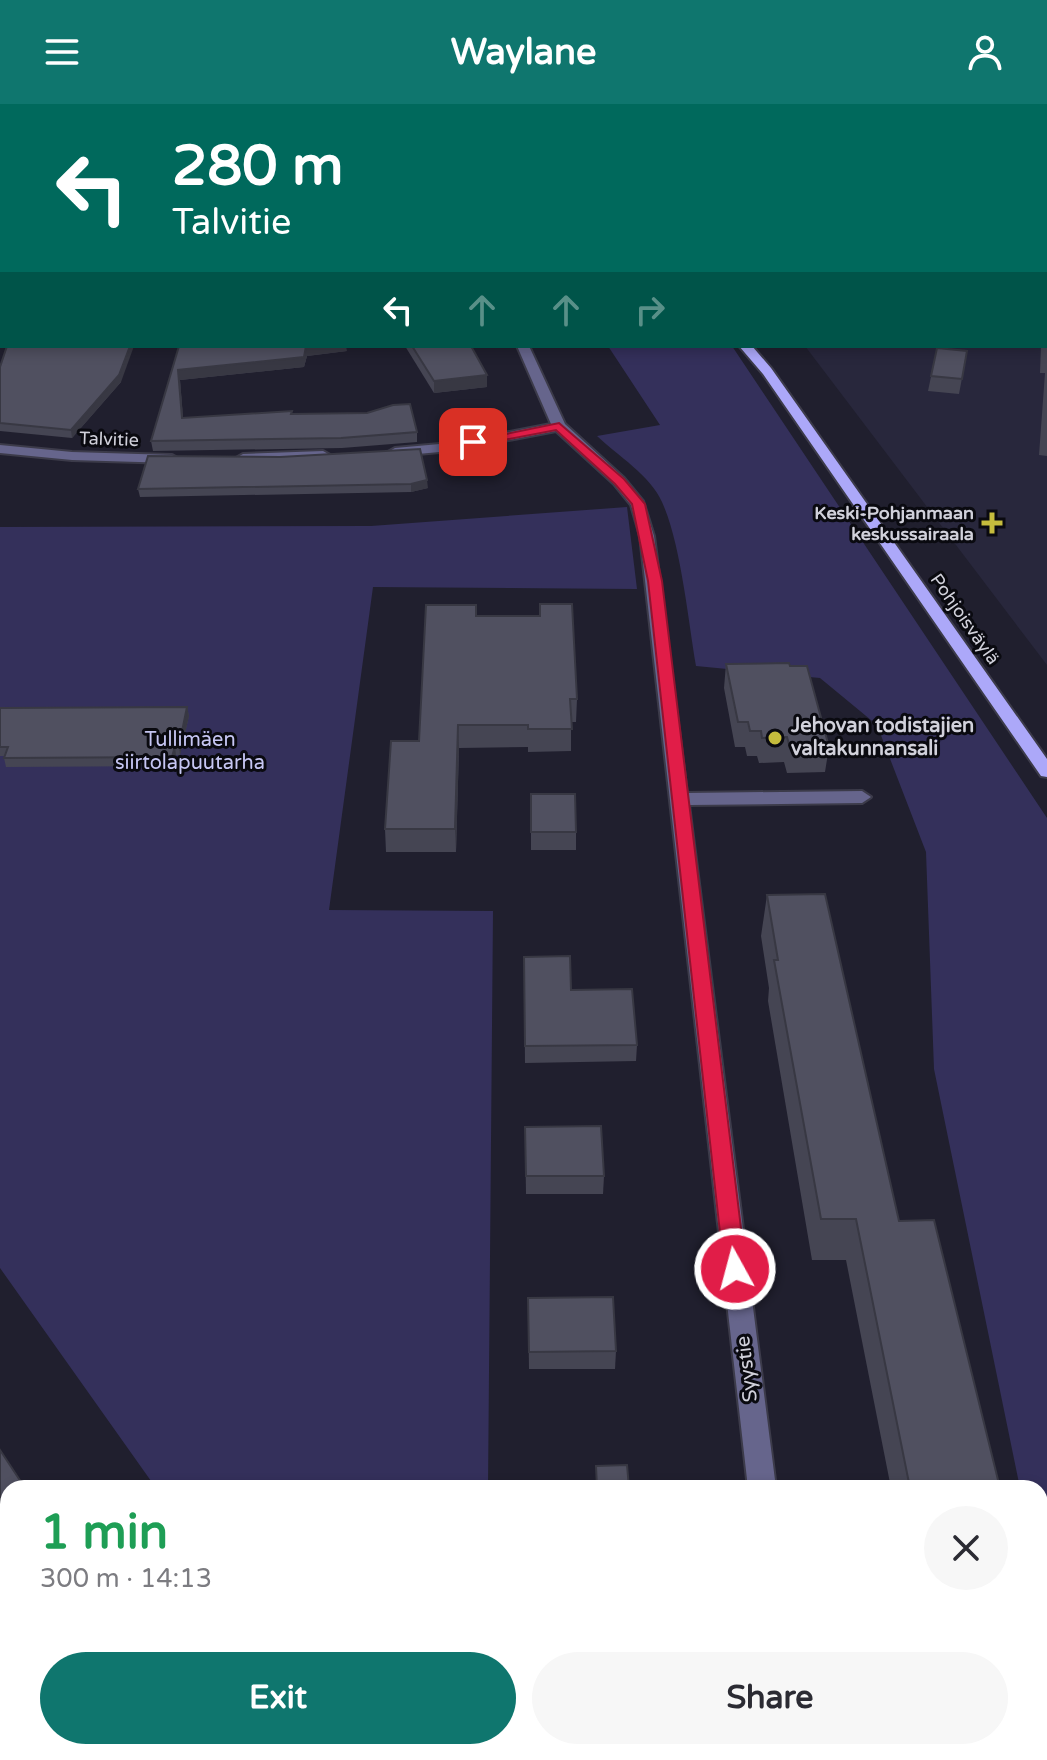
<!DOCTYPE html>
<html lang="en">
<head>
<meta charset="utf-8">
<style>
	body { margin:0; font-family:"Varela Round",sans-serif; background:#f7f7f7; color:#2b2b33; height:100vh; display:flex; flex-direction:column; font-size:30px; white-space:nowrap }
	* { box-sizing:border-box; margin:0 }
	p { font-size:26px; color:#7c7c81 }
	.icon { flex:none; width:44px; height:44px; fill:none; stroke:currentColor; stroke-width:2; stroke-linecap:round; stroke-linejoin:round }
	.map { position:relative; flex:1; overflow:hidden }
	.drawer { position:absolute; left:0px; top:1376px; width:1048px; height:280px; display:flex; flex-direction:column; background:#fff; border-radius:24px 24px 0 0; box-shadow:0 4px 12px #0003 }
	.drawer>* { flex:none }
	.banner { position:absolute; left:0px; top:0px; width:1048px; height:244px; box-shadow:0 4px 12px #0003; background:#00695c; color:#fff; overflow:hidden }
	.pin { position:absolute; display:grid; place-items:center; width:68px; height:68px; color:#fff; margin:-34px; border-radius:16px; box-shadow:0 4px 12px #0006 }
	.me { position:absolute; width:88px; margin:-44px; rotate:353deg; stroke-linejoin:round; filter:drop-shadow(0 0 6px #0008) }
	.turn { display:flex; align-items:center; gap:28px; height:168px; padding:0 40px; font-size:36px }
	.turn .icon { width:104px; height:104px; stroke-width:2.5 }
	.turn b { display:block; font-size:56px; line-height:68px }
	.lanes { display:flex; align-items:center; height:76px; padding:0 40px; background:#0003; justify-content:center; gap:40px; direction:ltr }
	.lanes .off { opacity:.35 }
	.round { display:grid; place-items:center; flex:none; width:84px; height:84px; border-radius:42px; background:#f7f7f7 }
	.headline { display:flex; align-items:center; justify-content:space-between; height:136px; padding:0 40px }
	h1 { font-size:48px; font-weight:700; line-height:60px; color:#1e9e55 }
	.cta { display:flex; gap:16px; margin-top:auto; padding:16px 40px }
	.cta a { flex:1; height:92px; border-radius:48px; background:#0f766e; color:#fff; font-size:32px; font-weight:700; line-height:92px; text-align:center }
	.cta a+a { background:#f7f7f7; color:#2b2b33 }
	header { display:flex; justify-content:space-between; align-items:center; height:104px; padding:0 40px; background:#0f766e; color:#fff; font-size:36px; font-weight:700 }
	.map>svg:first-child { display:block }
	.built { fill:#28273c }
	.green { fill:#34305b }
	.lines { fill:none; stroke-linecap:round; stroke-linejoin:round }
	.minor-casing { stroke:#3c3b4a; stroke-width:4 }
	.major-casing { stroke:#3c3b4a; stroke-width:4 }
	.minor { fill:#66658c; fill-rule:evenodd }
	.major { fill:#aca8f9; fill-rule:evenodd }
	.wall { fill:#454553 }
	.shaded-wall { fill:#383843 }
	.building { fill:#505060; stroke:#383843; stroke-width:2 }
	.route { fill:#e11d48; stroke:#92132f; stroke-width:2 }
	.poi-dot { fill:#c5bc3d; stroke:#0a0a10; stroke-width:3 }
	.labels { text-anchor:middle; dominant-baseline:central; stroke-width:6; stroke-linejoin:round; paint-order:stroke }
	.far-street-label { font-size:18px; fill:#d1d1db; stroke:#0a0a10 }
	.far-poi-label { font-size:18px; font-weight:bold; fill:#d1d1db; stroke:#0a0a10; text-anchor:end }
	.poi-label { font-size:20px; font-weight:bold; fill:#d1d1db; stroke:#0a0a10; text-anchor:start }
	.park-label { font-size:20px; fill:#c6c6f3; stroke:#0a0a10 }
	.street-label { font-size:20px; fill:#d1d1db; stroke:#0a0a10 }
</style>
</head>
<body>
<header><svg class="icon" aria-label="menu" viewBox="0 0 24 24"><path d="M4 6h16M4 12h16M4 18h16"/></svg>Waylane<svg class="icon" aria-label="person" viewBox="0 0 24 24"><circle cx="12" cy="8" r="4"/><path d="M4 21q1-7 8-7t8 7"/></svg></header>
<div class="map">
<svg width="1047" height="1656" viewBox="0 0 1047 1656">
	<rect width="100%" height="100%" fill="#201f2e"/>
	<!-- built -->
	<polygon class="built" points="1047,20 1047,561 805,242 1046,242"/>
	<!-- green -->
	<g class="green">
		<path d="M608 242H732L1047 714V1491L1040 1470V1384H1020L934 965 926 748 877 621 820 574 696 562C688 516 681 440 662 398 651 372 617 351 597 332L660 321Z"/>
		<polygon points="627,403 637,485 373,483 329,806 493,807 488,1384 156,1384 0,1164 0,423 371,422"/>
	</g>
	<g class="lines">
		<defs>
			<g id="minor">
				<rect x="1046" y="8" width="1" height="6"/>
				<rect x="0" y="213" width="2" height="8"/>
				<polygon points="517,242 529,242 565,320 624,374 643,397 654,432 687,689 862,687 871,693 862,699 689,701 776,1384 748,1384 640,432 631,401 614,380 556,327 451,347 395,352 388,348 395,344 451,339 551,320"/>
				<polygon points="0,341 72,348 172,351 179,355 172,359 72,356 0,349"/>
				<polygon points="323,347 330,351 328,354 243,358 236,354 243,350"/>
				<polygon points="780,1648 810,1648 812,1656 780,1656"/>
			</g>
			<g id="major">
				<polygon points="560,0 568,0 569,2 561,2"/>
				<polygon points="585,0 594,0 595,2 586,2"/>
				<polygon points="739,242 752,242 771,264 1047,655 1047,673 1041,672 763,270"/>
			</g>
		</defs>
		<!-- minor casing -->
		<use href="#minor" class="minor-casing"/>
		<!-- major casing -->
		<use href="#major" class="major-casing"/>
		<!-- minor -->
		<use href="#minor" class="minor"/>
		<!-- major -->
		<use href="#major" class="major"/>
	</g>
	<!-- wall -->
	<g class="wall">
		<polygon points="998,0 1047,0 1047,1 998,2"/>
		<polygon points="1046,23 1047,23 1047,352 1039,351 1045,269 1040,269 1041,242 1046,242"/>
		<polygon points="179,242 347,247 307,252 304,263 180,276 183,314 292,310 417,328 417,338 342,344 153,347 151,337"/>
		<polygon points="405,242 471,242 487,271 487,283 434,289"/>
		<polygon points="937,244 967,247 959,290 928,287"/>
		<polygon points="0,263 121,278 72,334 0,327"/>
		<polygon points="280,353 428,384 411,388 140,393 138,385"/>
		<polygon points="476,512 577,595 576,618 571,618 571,647 528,648 528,643 459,644 456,748 386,748 385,725"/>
		<polygon points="726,560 790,562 829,643 825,668 787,669 784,658 759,659 757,652 747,652 745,643 735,643 724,584"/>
		<polygon points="187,603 189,612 180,651 176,651 174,662 6,663 4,654 5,652 0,652 0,604"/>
		<polygon points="531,690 576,728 576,746 531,746"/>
		<polygon points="767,791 899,1117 1000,1384 891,1384 846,1156 812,1156 768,897 769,884 761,832"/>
		<polygon points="524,853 571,886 637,941 636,957 525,959"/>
		<polygon points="525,1023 604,1072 603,1090 526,1090"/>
		<polygon points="528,1194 616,1247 615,1265 529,1265"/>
		<polygon points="941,1648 1040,1648 1047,1656 942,1656"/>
	</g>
	<!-- shaded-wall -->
	<g class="shaded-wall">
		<polygon points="414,0 434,0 429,2 414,2"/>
		<polygon points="130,242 134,242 121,278 72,334 71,326"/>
		<polygon points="306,242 346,242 347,247 307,252 304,263 180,276 184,324 178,266"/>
		<polygon points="487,271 487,283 434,289 434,277"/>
		<polygon points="427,376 428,384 411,388 411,380"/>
		<polygon points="187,603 189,612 180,651 179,642"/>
		<polygon points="458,621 459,644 456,748 455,725"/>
		<polygon points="175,642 176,651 174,662 172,653"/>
	</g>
	<!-- building -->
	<g class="building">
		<polygon points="0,0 51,0 53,2 2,2 2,10 0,10"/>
		<polygon points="85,0 414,0 415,2 88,2"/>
		<polygon points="662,0 949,0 948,2 665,2"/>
		<rect x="0" y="20" width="2" height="50"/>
		<rect x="1046" y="23" width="1" height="86"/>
		<polygon points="7,242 130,242 119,271 71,326 0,319 0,263"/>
		<polygon points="179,242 309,242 306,242 304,253 178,266 182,314 292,307 291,310 367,309 393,301 410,300 417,328 341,334 151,337"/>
		<polygon points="412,242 471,242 487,271 434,277"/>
		<polygon points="937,244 967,247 962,275 931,272"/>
		<polygon points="420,345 427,376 411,380 138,385 148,352 280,353"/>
		<polygon points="540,500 572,500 577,595 570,595 572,625 528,625 528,621 458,621 455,725 385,725 391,637 419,637 426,501 476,501 476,512 540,512"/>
		<polygon points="789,559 790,562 807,562 829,643 790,644 787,633 762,634 761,627 750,627 748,618 738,618 726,560"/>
		<polygon points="187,603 179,642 175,642 172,653 4,654 8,643 0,643 0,604"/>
		<polygon points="531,690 575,690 576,728 531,728"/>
		<polygon points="825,790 899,1117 934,1116 1000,1384 910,1384 856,1115 821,1115 774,856 778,856 767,791"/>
		<polygon points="570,852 571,886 632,885 637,941 525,942 524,853"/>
		<polygon points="601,1022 604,1072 526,1072 525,1023"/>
		<polygon points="613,1193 616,1247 529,1248 528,1194"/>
		<polygon points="0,1346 25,1384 8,1384 8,1514 0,1501"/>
		<polygon points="627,1361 629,1384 597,1384 596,1362"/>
		<polygon points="1040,1551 1047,1579 1047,1656 956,1656 955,1648 1040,1648"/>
		<polygon points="89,1648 196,1648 201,1656 93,1656"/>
	</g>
	<!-- route -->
	<polygon class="route" points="559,319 624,375 645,400 662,477 746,1165 743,1171 735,1174 727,1171 724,1165 648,477 632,400 615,380 556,326 473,342 467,338"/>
	<!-- markers -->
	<g class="poi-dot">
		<path d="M988 407h8v8h8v8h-8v8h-8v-8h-8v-8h8z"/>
		<circle cx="775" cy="634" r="8"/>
	</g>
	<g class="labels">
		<!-- far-street labels -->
		<g class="far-street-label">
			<text transform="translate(109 335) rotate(2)">Talvitie</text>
			<text transform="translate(965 515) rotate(55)">Pohjoisväylä</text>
		</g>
		<!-- far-poi labels -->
		<g class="far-poi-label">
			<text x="974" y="409">Keski-Pohjanmaan<tspan x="974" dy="21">keskussairaala</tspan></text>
		</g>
		<!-- poi labels -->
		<g class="poi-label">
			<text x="791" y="622">Jehovan todistajien<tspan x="791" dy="23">valtakunnansali</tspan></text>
		</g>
		<!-- park labels -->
		<g class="park-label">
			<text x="190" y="636">Tullimäen<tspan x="190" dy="23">siirtolapuutarha</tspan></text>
		</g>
		<!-- street labels -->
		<g class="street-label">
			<text transform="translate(747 1265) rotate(-97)">Syystie</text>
		</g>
	</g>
</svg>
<div class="pin" style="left:473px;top:338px;background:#d93025"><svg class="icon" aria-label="arrive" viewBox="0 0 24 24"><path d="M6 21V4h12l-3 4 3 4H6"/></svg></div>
<svg class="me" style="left:735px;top:1165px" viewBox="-20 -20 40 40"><circle r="17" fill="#e11d48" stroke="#fff" stroke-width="3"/><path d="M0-11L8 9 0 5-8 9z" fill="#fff"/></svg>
<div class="banner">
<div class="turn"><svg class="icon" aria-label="left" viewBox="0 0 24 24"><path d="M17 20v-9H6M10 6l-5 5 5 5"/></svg><div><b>280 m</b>Talvitie</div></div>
<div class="lanes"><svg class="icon" aria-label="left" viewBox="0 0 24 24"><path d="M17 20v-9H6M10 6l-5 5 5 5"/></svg><svg class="icon off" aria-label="ahead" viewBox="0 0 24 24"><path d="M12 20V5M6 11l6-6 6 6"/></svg><svg class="icon off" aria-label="ahead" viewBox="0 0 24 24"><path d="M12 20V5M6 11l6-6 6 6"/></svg><svg class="icon off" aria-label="right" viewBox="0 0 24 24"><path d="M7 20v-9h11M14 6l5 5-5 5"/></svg></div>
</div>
<section class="drawer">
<div class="headline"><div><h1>1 min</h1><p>300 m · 14:13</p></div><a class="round"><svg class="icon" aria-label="close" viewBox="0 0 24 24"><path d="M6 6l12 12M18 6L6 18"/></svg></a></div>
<div class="cta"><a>Exit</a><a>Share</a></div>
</section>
</div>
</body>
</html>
